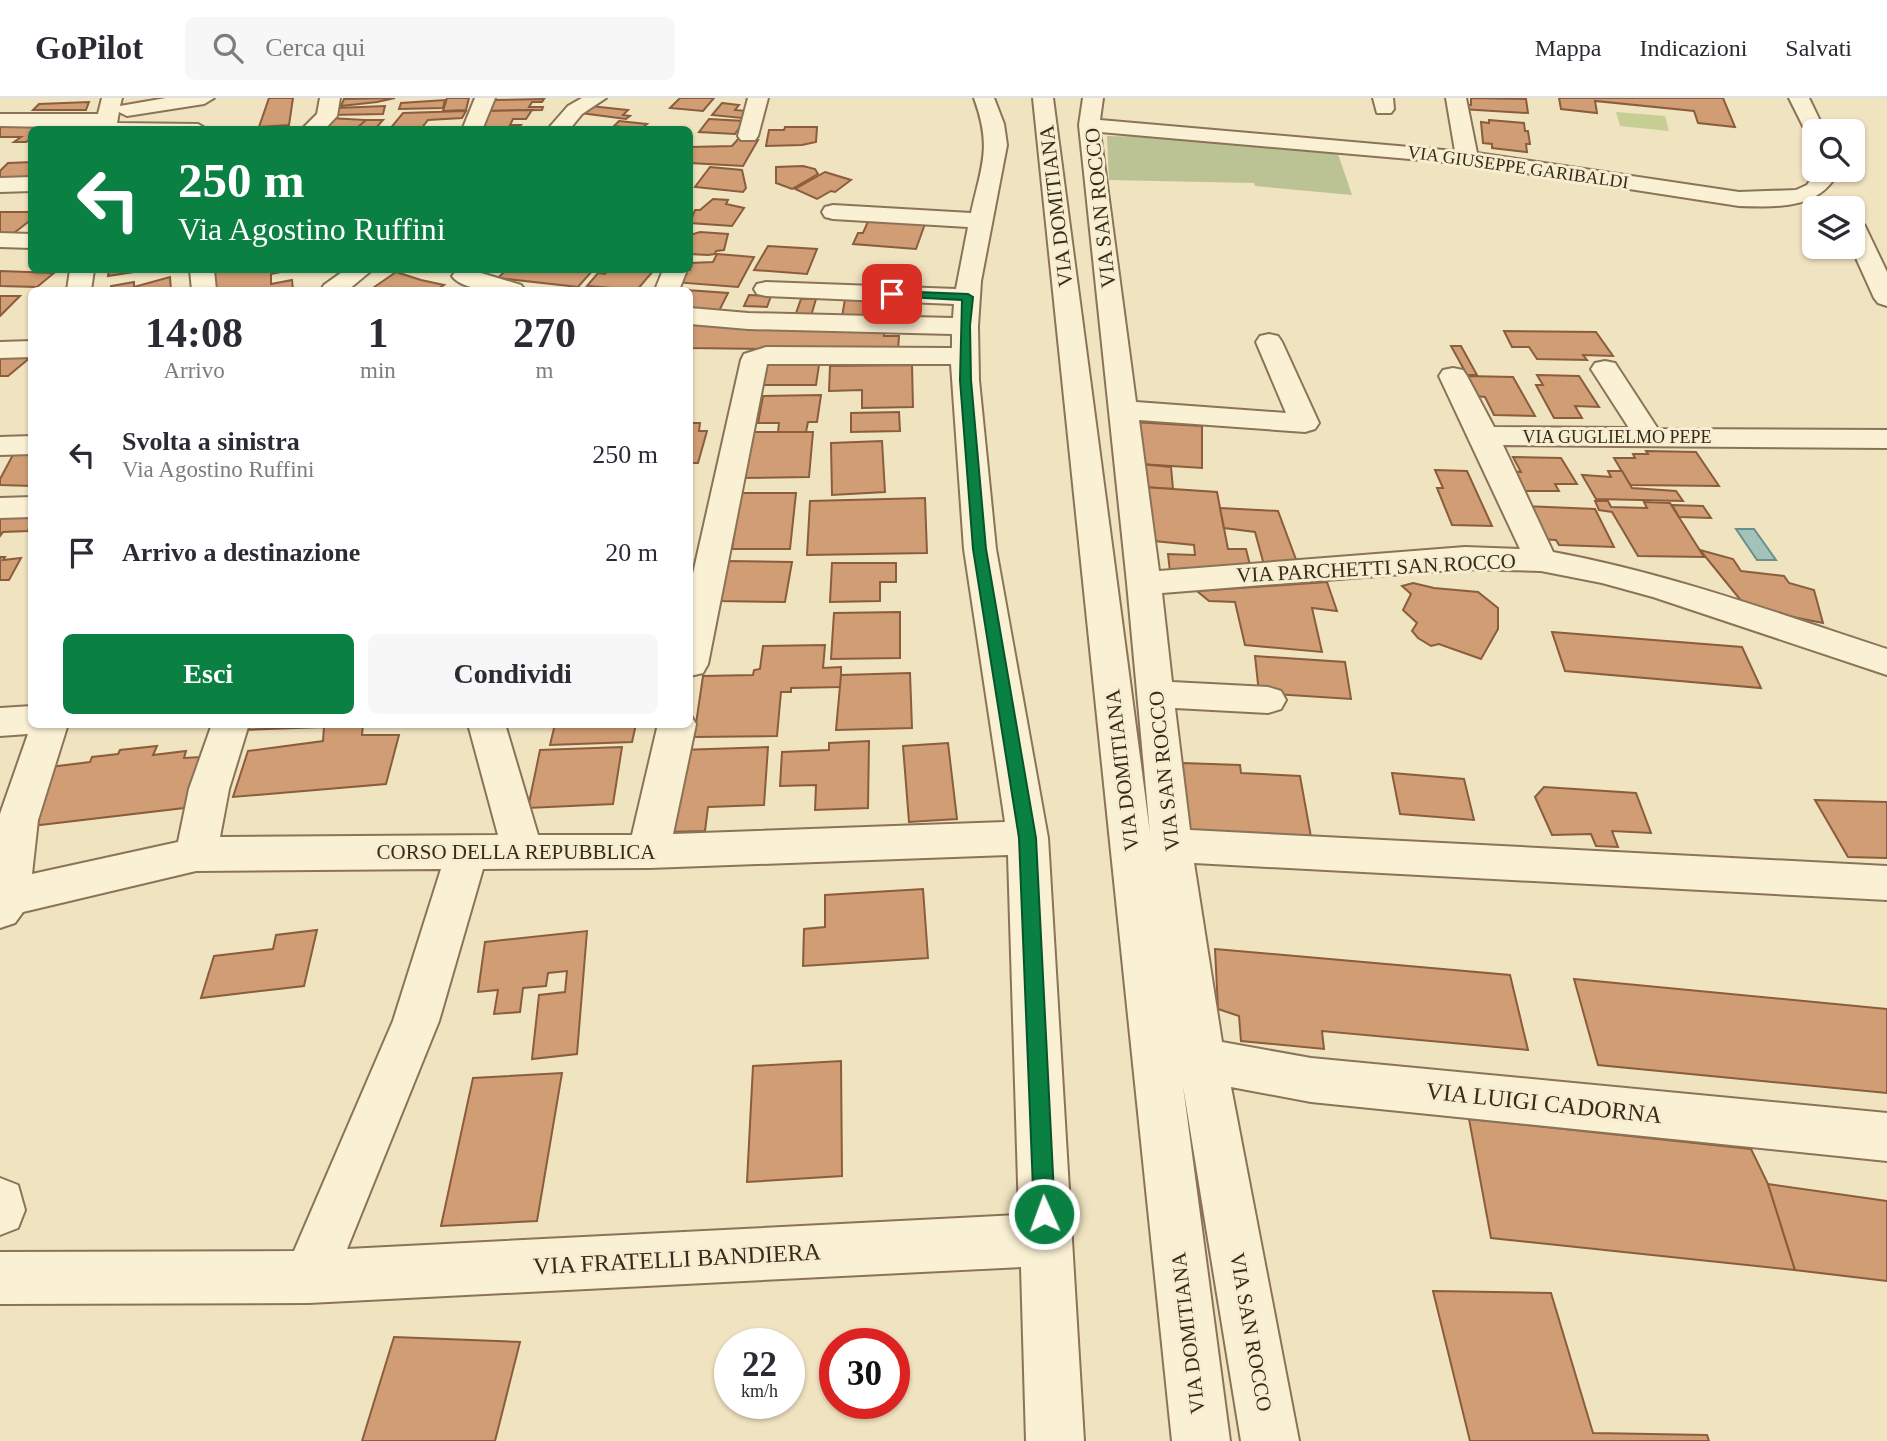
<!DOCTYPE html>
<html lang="it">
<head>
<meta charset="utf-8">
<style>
	body { margin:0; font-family:"Times New Roman",serif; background:#f7f7f7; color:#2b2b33; height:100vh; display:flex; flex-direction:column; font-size:26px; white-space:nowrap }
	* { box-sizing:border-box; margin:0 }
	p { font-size:23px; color:#7c7c81 }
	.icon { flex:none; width:38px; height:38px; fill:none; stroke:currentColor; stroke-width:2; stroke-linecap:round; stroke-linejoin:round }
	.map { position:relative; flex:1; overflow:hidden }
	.side { position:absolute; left:28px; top:189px; width:665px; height:441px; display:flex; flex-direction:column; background:#fff; border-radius:10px; box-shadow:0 2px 5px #0004 }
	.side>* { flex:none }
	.hud { position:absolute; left:28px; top:28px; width:665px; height:147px; border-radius:10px; box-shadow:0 2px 5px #0004; background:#0b8043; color:#fff; overflow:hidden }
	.tools { position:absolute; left:1802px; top:21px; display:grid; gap:14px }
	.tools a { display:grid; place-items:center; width:63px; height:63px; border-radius:10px; background:#fff; box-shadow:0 2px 5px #0004; font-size:35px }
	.speed { position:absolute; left:714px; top:1230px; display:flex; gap:14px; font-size:35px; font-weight:700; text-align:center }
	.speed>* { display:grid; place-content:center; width:91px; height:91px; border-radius:50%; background:#fff; box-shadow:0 2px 5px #0004; line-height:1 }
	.speed small { font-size:18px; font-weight:400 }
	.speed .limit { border:10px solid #d22; background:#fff; color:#111 }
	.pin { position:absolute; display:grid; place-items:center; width:60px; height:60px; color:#fff; margin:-30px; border-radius:14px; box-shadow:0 4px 10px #0006 }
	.me { position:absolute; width:77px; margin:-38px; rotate:358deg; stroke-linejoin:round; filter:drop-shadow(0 0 5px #0008) }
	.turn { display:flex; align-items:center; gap:24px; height:147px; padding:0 35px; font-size:32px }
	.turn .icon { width:91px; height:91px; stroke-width:2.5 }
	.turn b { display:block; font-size:49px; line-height:60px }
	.eta { display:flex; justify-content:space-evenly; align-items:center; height:119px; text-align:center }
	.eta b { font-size:42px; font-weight:800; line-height:49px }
	.cta { display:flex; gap:14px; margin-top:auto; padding:14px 35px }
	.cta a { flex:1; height:80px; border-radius:10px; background:#0b8043; color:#fff; font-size:28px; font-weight:800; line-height:80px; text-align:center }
	.cta a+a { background:#f7f7f7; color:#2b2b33 }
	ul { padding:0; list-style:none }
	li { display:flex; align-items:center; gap:21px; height:98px; padding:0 35px }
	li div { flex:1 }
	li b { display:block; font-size:26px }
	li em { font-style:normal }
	header { display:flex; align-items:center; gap:42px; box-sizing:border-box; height:98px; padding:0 35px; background:#fff; border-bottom:2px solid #e1e1e2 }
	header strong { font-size:33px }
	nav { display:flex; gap:38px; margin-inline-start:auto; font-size:24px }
	.search { width:490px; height:63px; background:#f7f7f7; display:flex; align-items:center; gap:18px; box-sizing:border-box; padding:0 24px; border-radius:10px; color:#7c7c81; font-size:26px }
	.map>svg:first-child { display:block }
	.green { fill:#c6ce93 }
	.cemetery { fill:#bbc293 }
	.water { fill:#a3c2b9; stroke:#6a9087; stroke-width:2 }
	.building { fill:#d09d74; stroke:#8a5d3c; stroke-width:2 }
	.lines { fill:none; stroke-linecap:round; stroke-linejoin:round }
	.minor-casing { stroke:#8a7357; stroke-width:4 }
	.minor { fill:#faf0d3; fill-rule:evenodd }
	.route { fill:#0b8043; stroke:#07532c; stroke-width:2 }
	.labels { text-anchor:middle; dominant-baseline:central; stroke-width:6; stroke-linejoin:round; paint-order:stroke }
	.far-street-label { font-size:18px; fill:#382b1c; stroke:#f7edd0 }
	.street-label { font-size:21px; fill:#382b1c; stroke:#f7edd0 }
	.near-street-label { font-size:24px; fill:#382b1c; stroke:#f7edd0 }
</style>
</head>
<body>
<header>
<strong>GoPilot</strong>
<div class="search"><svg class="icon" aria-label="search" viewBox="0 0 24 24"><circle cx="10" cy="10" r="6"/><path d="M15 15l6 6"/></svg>Cerca qui</div>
<nav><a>Mappa</a><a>Indicazioni</a><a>Salvati</a></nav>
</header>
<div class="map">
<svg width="1887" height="1343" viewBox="0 0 1887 1343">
	<rect width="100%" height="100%" fill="#f0e3c0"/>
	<!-- green -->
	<polygon class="green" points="1616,14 1665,18 1669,33 1620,28"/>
	<!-- cemetery -->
	<polygon class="cemetery" points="1107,38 1243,41 1336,50 1352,97 1255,88 1254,85 1109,82"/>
	<!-- water -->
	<polygon class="water" points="1736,431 1754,431 1776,462 1757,462"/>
	<!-- building -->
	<g class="building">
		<polygon points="269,0 293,0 289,27 259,29"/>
		<polygon points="395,0 377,4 341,8 344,1"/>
		<polygon points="447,0 469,0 466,12 443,13"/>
		<polygon points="680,0 714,0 703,13 670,10"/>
		<polygon points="1471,0 1526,1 1528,15 1461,11 1460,6 1471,7"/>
		<polygon points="1559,0 1723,0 1735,29 1698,25 1694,13 1595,3 1597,15 1561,11"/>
		<polygon points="544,1 542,4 532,4 529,9 543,9 542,12 487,13 493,2"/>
		<polygon points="445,2 443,10 399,11 401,5"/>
		<polygon points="89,4 86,12 33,12 39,6"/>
		<polygon points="722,5 739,7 735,12 747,13 742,20 712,17"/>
		<polygon points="385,8 383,16 331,17 336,10"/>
		<polygon points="590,8 628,12 623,17 630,18 626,21 581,15"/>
		<polygon points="532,12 526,21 513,21 510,27 521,27 517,32 477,32 487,13"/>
		<polygon points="466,13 462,20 428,22 420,32 389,32 403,15"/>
		<polygon points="330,20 366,22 356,32 320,30"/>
		<polygon points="709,21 744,23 735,36 699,34"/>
		<polygon points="366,22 383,22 376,30 357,30"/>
		<polygon points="1489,22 1524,25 1525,33 1528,33 1530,46 1526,46 1527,54 1492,50 1492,46 1483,45 1481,24 1489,25"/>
		<polygon points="619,23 647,26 641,31 614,28"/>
		<polygon points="8,24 77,24 68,32 32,32 32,40 26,44 14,44 21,39 0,39 0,29"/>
		<polygon points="785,29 817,29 816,44 802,47 766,48 769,32 784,32"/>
		<polygon points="739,40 758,42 743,68 690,65 690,49 732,48"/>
		<polygon points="32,64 32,80 0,81 0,73 8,65"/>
		<polygon points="803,68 815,71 818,76 792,91 776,85 776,69"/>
		<polygon points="710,69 742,72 746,90 743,94 695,89"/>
		<polygon points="825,74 851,82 835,94 831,93 817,101 795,91"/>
		<polygon points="713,101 728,102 726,106 744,110 732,128 690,125 695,112 700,112"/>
		<polygon points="0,114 32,114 32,121 14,135 0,135"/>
		<polygon points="870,119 926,123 916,151 853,146 858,135 863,135"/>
		<polygon points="700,134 728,136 724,152 716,153 715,156 708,157 690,156 690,137"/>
		<polygon points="768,148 817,151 807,176 754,172"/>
		<polygon points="717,156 754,159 738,189 673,184 681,172 690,172 690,165 713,164"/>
		<polygon points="109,172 147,172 108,178"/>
		<polygon points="211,172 290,172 271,176 271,186 292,182 293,192 213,192"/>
		<polygon points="482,172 593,172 578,189 498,180 504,174"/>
		<polygon points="608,172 654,172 637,192 587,188 598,175 605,176"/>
		<polygon points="0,173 54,175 37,189 0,188"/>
		<polygon points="396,174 421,182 444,187 436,192 370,192"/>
		<polygon points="170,179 171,192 111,192 111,188 134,184 134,189"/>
		<polygon points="673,191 728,195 718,215 690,214 690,192"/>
		<polygon points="749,197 771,198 767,209 744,208"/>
		<polygon points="0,198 20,198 0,218"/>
		<polygon points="801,201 816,201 811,218 795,218"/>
		<polygon points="845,201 904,203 902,221 842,219"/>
		<polygon points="690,225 885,228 884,238 899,238 898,253 690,250"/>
		<polygon points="1504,233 1596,234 1613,258 1583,257 1587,262 1537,261 1529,249 1512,249"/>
		<polygon points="1451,248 1461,248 1477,277 1467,277"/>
		<polygon points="0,255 32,258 8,278 0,278"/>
		<polygon points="761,267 819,267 816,287 757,287"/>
		<polygon points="912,267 913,309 862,310 862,292 829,293 830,268"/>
		<polygon points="1537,277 1579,278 1599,309 1575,308 1582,320 1554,320 1536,287 1543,287"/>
		<polygon points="1466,278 1513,279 1535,318 1494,317 1485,299 1476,298"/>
		<polygon points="821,297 817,324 808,324 806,334 778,334 779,325 758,325 763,298"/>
		<polygon points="899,314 900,333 851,334 851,315"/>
		<polygon points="1133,324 1202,328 1202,370 1140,366"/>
		<polygon points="690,325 700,325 699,333 707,333 698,365 690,365"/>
		<polygon points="746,334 813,334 809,379 739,380"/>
		<polygon points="882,343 885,394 832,397 831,345"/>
		<polygon points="32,352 32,388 0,387 0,381 15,353"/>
		<polygon points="1646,353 1696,354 1719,388 1630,387 1614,360 1635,360 1633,356 1648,356"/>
		<polygon points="1513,359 1561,360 1577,386 1555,386 1559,393 1521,393 1511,373 1521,374"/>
		<polygon points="1140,366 1171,369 1173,391 1143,389"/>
		<polygon points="1435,372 1467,373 1492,428 1452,427 1437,390 1443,390"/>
		<polygon points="1608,373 1622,373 1632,390 1676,393 1683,403 1596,401 1582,377 1611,379"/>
		<polygon points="1143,389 1217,394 1228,451 1246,451 1250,467 1170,474 1168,456 1195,457 1194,447 1154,443"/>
		<polygon points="741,395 796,395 790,451 732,451"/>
		<polygon points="925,400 927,455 807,457 810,403"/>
		<polygon points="1595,403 1608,403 1611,409 1647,410 1644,404 1670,405 1704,459 1638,458 1612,414 1599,412"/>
		<polygon points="1672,407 1703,408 1711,420 1679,419"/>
		<polygon points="1523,408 1595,411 1614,449 1559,447 1556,442 1537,441"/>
		<polygon points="1220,410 1278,413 1297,464 1264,467 1255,434 1224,430"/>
		<polygon points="32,419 28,433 3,434 0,438 0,420"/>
		<polygon points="1700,452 1733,461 1741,473 1784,478 1789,485 1814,492 1823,525 1747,510"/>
		<polygon points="0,459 5,459 3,462 21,460 9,482 0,482"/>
		<polygon points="725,463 792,464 785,504 716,503"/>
		<polygon points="832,465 896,465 896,484 880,484 880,503 830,504"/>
		<polygon points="1327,484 1337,513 1312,510 1322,554 1245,547 1235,504 1209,503 1197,493"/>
		<polygon points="1413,485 1434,490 1478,494 1498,510 1498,531 1481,561 1439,546 1431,548 1418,540 1412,533 1417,525 1403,512 1411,496 1402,488"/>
		<polygon points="900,514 900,560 831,561 834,515"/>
		<polygon points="1552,534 1742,549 1761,590 1565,573"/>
		<polygon points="825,547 823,570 841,569 841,589 791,590 791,594 781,594 777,638 694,639 703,578 753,577 754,572 760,571 763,548"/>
		<polygon points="1255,558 1345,564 1351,601 1259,595"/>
		<polygon points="910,575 912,630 836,632 841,577"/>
		<polygon points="243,626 363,626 362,637 399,637 386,686 233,699 248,653 323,643 324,629 241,632"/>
		<polygon points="555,626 636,626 632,644 550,647"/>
		<polygon points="869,643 868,710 815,712 816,687 780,688 782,654 829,652 829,645"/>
		<polygon points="948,645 957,721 909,724 903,648"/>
		<polygon points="157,648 153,657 186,653 184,660 201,659 184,710 23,729 50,669 90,664 92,659 118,656 120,652"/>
		<polygon points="622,649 613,706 528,710 540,652"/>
		<polygon points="768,649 764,707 708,709 705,733 669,734 680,652"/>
		<polygon points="1182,665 1240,667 1241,675 1300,678 1311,739 1189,733"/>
		<polygon points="1392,675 1464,681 1474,722 1400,716"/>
		<polygon points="1544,689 1636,695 1651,735 1612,733 1618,749 1596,748 1591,736 1552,737 1535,699"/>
		<polygon points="1815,702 1887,704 1887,760 1848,759"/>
		<polygon points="923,791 928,860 803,868 804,831 825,829 825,797"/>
		<polygon points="317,832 304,888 201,900 214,858 273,851 276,837"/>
		<polygon points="587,833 577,956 532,961 539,897 565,894 567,873 548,875 546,888 523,890 520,914 494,916 498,892 478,894 485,844"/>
		<polygon points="1215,851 1510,877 1528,952 1322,933 1324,951 1241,943 1239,918 1218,911"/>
		<polygon points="1574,881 1887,911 1887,995 1598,967"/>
		<polygon points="841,963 842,1078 747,1084 753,968"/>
		<polygon points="562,975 537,1123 441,1128 473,980"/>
		<polygon points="1469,1021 1751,1051 1768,1086 1795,1172 1491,1140"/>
		<polygon points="1768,1086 1887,1103 1887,1183 1795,1172"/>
		<polygon points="1433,1193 1551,1195 1593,1335 1707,1337 1709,1343 1470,1343"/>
		<polygon points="394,1239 520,1244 495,1343 362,1343"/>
	</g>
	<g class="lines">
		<defs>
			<g id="minor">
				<polygon points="102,0 122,0 120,8 166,0 214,0 204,6 127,18 119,14 117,25 198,26 208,32 0,28 0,16 98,16"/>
				<polygon points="320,0 340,0 337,18 324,32 301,32 317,16"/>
				<polygon points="475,0 495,0 482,32 462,32"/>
				<polygon points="582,0 606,0 582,16 569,32 547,32 568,8"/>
				<polygon points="748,0 768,0 758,38 755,42 741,42 738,38"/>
				<path d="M974 0H994L1004 26 1007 47 981 183 978 228 979 282 996 451 1048 740 1084 1343H1026L1021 1169 309 1205 0 1206V1154L294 1153 393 923 441 771 196 773 23 814 15 825 0 830V716L28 636 0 638V610L32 608V626H68L38 722 32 776 178 744 189 691 212 626H249L229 691 220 739 498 737 468 626H505L538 737H632L658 626H690V616L696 626 673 736 1005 724 964 451 951 266H767L708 566 703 575 690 578V489L741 262 744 256 766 249 952 250V236L748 231 690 226V210L748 215 953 220 954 206 766 198 757 196 754 191 757 186 766 184 956 191 968 129 833 121 825 119 822 114 825 109 833 107 971 115C982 66 992 49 974 0ZM1008 757 1019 1117 347 1151 439 923 483 771 649 770Z"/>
				<path d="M1033 0H1053L1150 735 1127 485 1079 27 1083 0H1103L1100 22 1455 53 1446 0H1466L1477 55 1739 94 1796 92 1807 87 1817 72H1839C1821 112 1777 109 1739 108L1467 66 1100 34 1136 304 1286 315 1256 244 1260 238 1269 236 1278 238 1282 244 1319 325 1315 331 1305 334 1139 322 1159 473 1465 449 1520 451 1439 278 1443 272 1453 270 1463 272 1467 278 1494 329 1629 330 1591 271 1595 265 1605 263 1615 265 1658 331 1887 332V350L1503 347 1553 454C1667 475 1777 515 1887 551V577L1653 499 1602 485 1541 473 1465 471 1162 495 1172 584 1268 589 1281 593 1286 602 1281 611 1268 615 1175 610 1190 732 1887 768V802L1194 765 1222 944 1311 960 1887 1015V1063L1311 1004 1231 989 1299 1343H1241L1183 988 1230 1343H1172Z"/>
				<polygon points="1373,0 1393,0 1394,11 1391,15 1377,15"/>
				<polygon points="1789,0 1809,0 1825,33 1815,33 1815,40 1808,38"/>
				<polygon points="32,79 32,93 0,94 0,80"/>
				<polygon points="1853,121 1861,123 1865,128 1887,174 1887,208 1878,205 1874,200 1851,149 1853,149"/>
				<polygon points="0,135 32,136 32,150 0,149"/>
				<polygon points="70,172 94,172 91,192 67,192"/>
				<polygon points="190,172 214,172 216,192 192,192"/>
				<polygon points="345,172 372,172 348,192 321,192 324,187"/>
				<path d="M457 172H483L481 175 521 187 525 192C507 194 463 194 452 178Z"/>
				<polygon points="663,172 687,172 679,192 655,192"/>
				<polygon points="32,243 32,259 0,260 0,244"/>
				<polygon points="32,338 32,356 0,357 0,339"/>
				<polygon points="32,399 32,419 0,420 0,400"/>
				<polygon points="0,1080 18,1087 25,1112 18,1130 0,1137"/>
			</g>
		</defs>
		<!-- minor casing -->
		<use href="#minor" class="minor-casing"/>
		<!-- minor -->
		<use href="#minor" class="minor"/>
	</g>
	<!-- route -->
	<polygon class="route" points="892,193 968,196 973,199 970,228 971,282 986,451 1036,740 1055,1116 1052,1123 1044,1126 1037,1123 1034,1116 1019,740 973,451 960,282 962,202 888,198 888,194"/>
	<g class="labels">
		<!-- far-street labels -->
		<g class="far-street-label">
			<text transform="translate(1518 69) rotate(8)">VIA GIUSEPPE GARIBALDI</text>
			<text x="1617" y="339">VIA GUGLIELMO PEPE</text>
		</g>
		<!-- street labels -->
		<g class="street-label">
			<text transform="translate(1056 108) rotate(-97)">VIA DOMITIANA</text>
			<text transform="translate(1100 110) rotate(-96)">VIA SAN ROCCO</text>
			<text transform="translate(1376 470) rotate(-3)">VIA PARCHETTI SAN ROCCO</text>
			<text transform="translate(1122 672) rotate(-97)">VIA DOMITIANA</text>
			<text transform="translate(1164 673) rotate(-96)">VIA SAN ROCCO</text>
			<text x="516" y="754">CORSO DELLA REPUBBLICA</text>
			<text transform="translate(1251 1234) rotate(80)">VIA SAN ROCCO</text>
			<text transform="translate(1188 1235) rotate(-97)">VIA DOMITIANA</text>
		</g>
		<!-- near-street labels -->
		<g class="near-street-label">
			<text transform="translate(1544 1005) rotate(6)">VIA LUIGI CADORNA</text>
			<text transform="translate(677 1161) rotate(-3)">VIA FRATELLI BANDIERA</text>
		</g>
	</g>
</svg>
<div class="tools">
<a><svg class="icon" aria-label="search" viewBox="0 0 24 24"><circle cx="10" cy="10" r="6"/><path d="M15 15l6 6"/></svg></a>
<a><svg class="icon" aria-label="layers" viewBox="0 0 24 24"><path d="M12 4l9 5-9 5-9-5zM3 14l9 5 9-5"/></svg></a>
</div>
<div class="speed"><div>22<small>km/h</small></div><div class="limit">30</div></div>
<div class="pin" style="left:892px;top:196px;background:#d93025"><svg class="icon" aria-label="arrive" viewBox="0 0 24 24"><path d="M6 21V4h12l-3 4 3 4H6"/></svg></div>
<svg class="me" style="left:1044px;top:1116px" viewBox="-20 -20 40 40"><circle r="17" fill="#0b8043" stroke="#fff" stroke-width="3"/><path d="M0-11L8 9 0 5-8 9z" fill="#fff"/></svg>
<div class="hud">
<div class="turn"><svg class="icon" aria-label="left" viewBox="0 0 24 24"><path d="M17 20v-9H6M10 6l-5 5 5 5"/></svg><div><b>250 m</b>Via Agostino Ruffini</div></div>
</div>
<section class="side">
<div class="eta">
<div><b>14:08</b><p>Arrivo</p></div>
<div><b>1</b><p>min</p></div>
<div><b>270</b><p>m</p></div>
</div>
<ul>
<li><svg class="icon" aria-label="left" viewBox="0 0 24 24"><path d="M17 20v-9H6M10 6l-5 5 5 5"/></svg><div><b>Svolta a sinistra</b><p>Via Agostino Ruffini</p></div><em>250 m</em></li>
<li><svg class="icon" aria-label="arrive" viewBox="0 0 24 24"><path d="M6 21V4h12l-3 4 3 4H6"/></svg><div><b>Arrivo a destinazione</b></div><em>20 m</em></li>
</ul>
<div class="cta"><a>Esci</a><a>Condividi</a></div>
</section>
</div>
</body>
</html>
